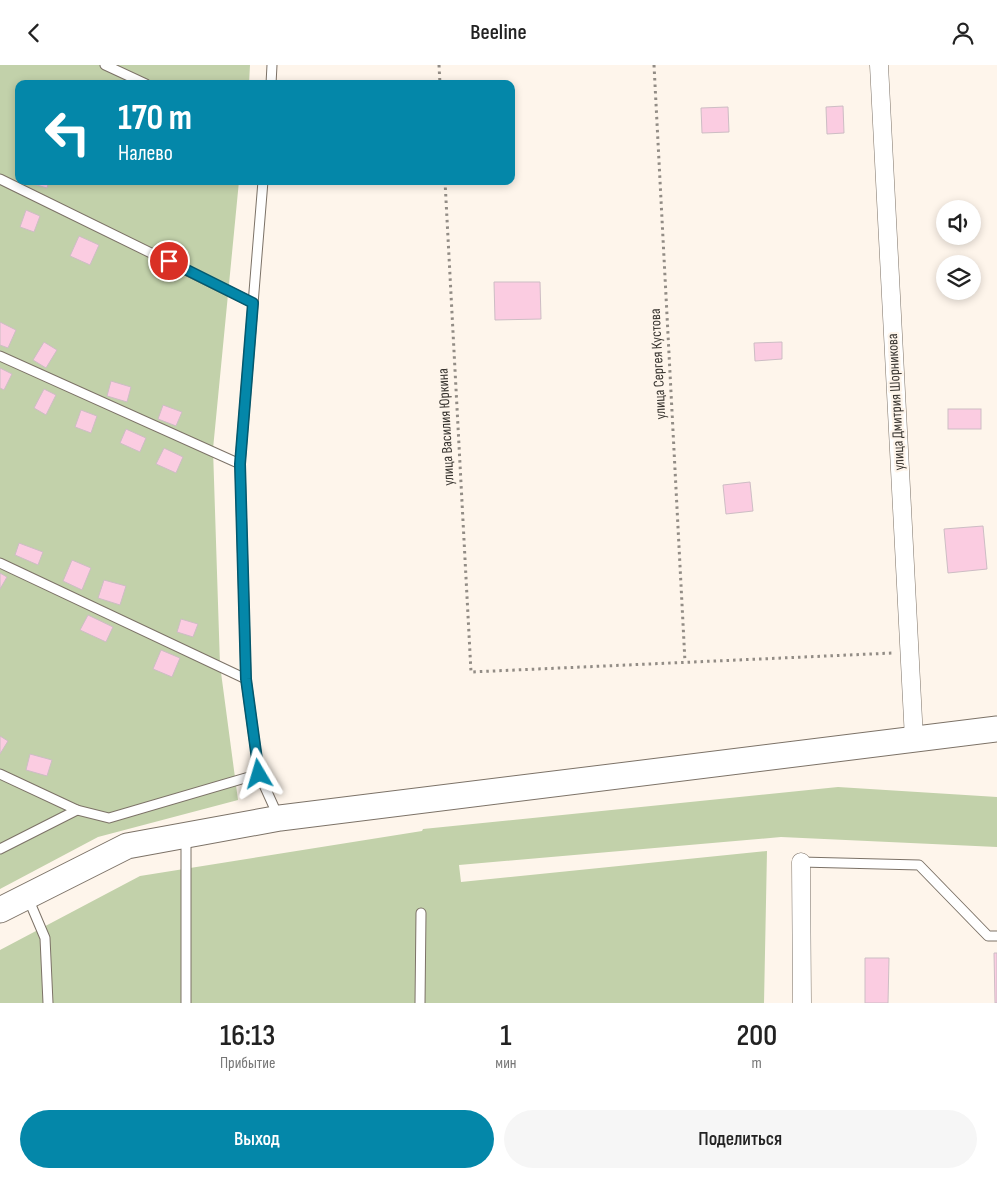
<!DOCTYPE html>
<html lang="ru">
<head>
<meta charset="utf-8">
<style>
	body { margin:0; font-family:"Sofia Sans Condensed",sans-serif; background:#f6f6f6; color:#222; height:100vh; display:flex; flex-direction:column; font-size:19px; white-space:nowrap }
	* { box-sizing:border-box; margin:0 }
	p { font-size:16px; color:#767676 }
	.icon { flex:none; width:28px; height:28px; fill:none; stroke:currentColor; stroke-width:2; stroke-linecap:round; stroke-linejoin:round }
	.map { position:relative; height:938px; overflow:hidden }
	.sheet { display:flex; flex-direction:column; background:#fff; flex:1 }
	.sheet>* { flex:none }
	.hud { position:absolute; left:15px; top:15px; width:500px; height:105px; border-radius:10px; box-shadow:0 2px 8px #0003; background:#0487a9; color:#fff; overflow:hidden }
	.fabs { position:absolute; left:936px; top:135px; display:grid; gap:10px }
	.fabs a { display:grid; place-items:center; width:45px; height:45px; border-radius:50%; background:#fff; box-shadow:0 2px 8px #0003; font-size:25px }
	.pin { position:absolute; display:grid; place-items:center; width:42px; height:42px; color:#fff; margin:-21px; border:2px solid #fff; border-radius:50%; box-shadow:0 1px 5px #0007 }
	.me { position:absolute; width:55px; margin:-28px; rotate:353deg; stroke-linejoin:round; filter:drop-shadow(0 0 4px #0008) }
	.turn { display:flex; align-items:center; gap:18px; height:105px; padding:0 20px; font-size:22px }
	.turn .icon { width:65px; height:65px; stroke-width:2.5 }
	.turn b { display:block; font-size:35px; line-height:42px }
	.eta { display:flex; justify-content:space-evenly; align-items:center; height:85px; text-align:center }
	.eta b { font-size:30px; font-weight:600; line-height:35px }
	.cta { display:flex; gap:10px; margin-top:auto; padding:10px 20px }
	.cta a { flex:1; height:58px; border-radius:30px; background:#0487a9; color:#fff; font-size:20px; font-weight:600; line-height:58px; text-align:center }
	.cta a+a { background:#f6f6f6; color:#222 }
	header { display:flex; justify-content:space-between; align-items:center; height:65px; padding:0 20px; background:#fff; font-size:22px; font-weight:600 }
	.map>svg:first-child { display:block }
	.green { fill:#c2d1aa }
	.building { fill:#fbcce1; stroke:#cdbdc4 }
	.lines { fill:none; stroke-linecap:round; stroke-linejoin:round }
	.lane-casing { stroke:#7c7267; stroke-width:11 }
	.street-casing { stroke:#7c7267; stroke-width:19 }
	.secondary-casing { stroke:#7c7267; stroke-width:27 }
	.path { stroke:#928c85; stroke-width:3; stroke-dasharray:2.5 4; stroke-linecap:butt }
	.lane { stroke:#fff; stroke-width:9 }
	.street { stroke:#fff; stroke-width:18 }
	.secondary { stroke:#fff; stroke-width:25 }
	.route-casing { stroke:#03586e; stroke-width:12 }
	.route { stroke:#0487a9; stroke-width:9 }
	.labels { text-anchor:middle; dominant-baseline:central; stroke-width:4.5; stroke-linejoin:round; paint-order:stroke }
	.street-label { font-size:15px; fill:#3a3631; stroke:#fef5eb }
</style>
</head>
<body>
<header><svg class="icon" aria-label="back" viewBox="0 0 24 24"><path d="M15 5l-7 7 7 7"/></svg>Beeline<svg class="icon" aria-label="person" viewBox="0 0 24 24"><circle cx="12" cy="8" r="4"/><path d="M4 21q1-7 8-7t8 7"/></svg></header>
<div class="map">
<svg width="997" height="938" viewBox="0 0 997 938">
	<rect width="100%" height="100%" fill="#fef5eb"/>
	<!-- green -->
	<g class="green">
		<polygon points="0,0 250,0 249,19 19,19 19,116 239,116 213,384 220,600 238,735 98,772 0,824"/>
		<polygon points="838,722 997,732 997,782 781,772 459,800 461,817 767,786 764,938 0,938 0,885 140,811 422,766 423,764"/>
	</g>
	<!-- building -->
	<g class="building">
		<polygon points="843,41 844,68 827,69 826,42"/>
		<polygon points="728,42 729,67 702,68 701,43"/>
		<polygon points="23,116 49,116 47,123"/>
		<polygon points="26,145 40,151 34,167 20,162"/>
		<polygon points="79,171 99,180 90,200 70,191"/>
		<polygon points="494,217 540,217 541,254 495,255"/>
		<polygon points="0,257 16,265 8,283 0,280"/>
		<polygon points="44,277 57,285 46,303 33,295"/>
		<polygon points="782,277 782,294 755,296 754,278"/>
		<polygon points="0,303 12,309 4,325 0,323"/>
		<polygon points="111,316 131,322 127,337 107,331"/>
		<polygon points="44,324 56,330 46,350 34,343"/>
		<polygon points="163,340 182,347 176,361 158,354"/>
		<rect x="948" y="344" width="33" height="20"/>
		<polygon points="81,345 97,351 91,368 75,362"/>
		<polygon points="126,364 146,373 140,387 120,378"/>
		<polygon points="164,383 183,392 176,408 156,399"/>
		<polygon points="750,417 753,446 726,449 723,420"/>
		<polygon points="983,461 987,504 948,508 944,464"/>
		<polygon points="19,478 43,487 38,500 15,490"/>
		<polygon points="72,495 91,503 82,525 63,516"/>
		<polygon points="0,508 7,512 0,524"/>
		<polygon points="104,515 126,521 120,540 98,533"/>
		<polygon points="88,550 113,562 106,577 80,565"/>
		<polygon points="181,554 198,559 193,572 177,567"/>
		<polygon points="161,585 180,593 172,612 153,604"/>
		<polygon points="0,671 8,676 0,689"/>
		<polygon points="30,689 52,695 47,711 26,705"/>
		<polygon points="994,888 997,888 997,938 995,938"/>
		<polygon points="865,893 889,893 888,938 865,938"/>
	</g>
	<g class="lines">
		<defs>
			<g id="lane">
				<polyline points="105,0 146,19"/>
				<polyline points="271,19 272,0"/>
				<polyline points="0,114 253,238"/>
				<polyline points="263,116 240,399 246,614 259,709 278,751"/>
				<polyline points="0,291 240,399"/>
				<polyline points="0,498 246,614"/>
				<polyline points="0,709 77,745"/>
				<polyline points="186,771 186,938"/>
				<polyline points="0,784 77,745 109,753 259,709"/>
				<polyline points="801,797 919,800 988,871 997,871"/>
				<polyline points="28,833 45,873 48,938"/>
				<polyline points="420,938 421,848"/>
			</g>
			<g id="street">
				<polyline points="879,0 914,674"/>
				<polyline points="801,797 802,938"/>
			</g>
			<polyline id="secondary" points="0,845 127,781 280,753 997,664"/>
		</defs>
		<!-- lane casing -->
		<use href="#lane" class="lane-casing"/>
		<!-- street casing -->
		<use href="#street" class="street-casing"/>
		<!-- secondary casing -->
		<use href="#secondary" class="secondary-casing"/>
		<!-- path -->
		<g class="path">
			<polyline points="439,0 440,19"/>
			<polyline points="654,0 685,597"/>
			<polyline points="445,116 471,607 893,588"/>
		</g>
		<!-- lane -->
		<use href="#lane" class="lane"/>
		<!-- street -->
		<use href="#street" class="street"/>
		<!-- secondary -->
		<use href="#secondary" class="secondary"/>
	</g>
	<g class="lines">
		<defs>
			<polyline id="route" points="169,196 253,238 240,399 246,614 259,709"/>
		</defs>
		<!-- route casing -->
		<use href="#route" class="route-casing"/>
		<!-- route -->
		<use href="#route" class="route"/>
	</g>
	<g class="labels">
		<!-- street labels -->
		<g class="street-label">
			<text transform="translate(658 299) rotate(-93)">улица Сергея Кустова</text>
			<text transform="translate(896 337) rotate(-93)">улица Дмитрия Шорникова</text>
			<text transform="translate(446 362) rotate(-93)">улица Василия Юркина</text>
		</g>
	</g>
</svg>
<div class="fabs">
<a><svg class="icon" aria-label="sound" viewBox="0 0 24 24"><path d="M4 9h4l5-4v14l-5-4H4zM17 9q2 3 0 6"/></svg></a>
<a><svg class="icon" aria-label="layers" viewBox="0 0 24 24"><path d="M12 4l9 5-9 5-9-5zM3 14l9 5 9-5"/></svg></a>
</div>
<div class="pin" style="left:169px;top:196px;background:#d93025"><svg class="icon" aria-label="arrive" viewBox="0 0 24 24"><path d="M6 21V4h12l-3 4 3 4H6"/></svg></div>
<svg class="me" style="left:259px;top:709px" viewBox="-20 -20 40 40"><path d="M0-17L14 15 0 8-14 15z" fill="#0487a9" stroke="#fff" stroke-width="4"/></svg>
<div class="hud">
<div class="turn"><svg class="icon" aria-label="left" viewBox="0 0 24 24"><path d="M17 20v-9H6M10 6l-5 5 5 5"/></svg><div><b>170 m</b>Налево</div></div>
</div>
</div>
<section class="sheet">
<div class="eta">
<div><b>16:13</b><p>Прибытие</p></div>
<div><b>1</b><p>мин</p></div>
<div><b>200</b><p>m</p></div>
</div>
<div class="cta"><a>Выход</a><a>Поделиться</a></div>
</section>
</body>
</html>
